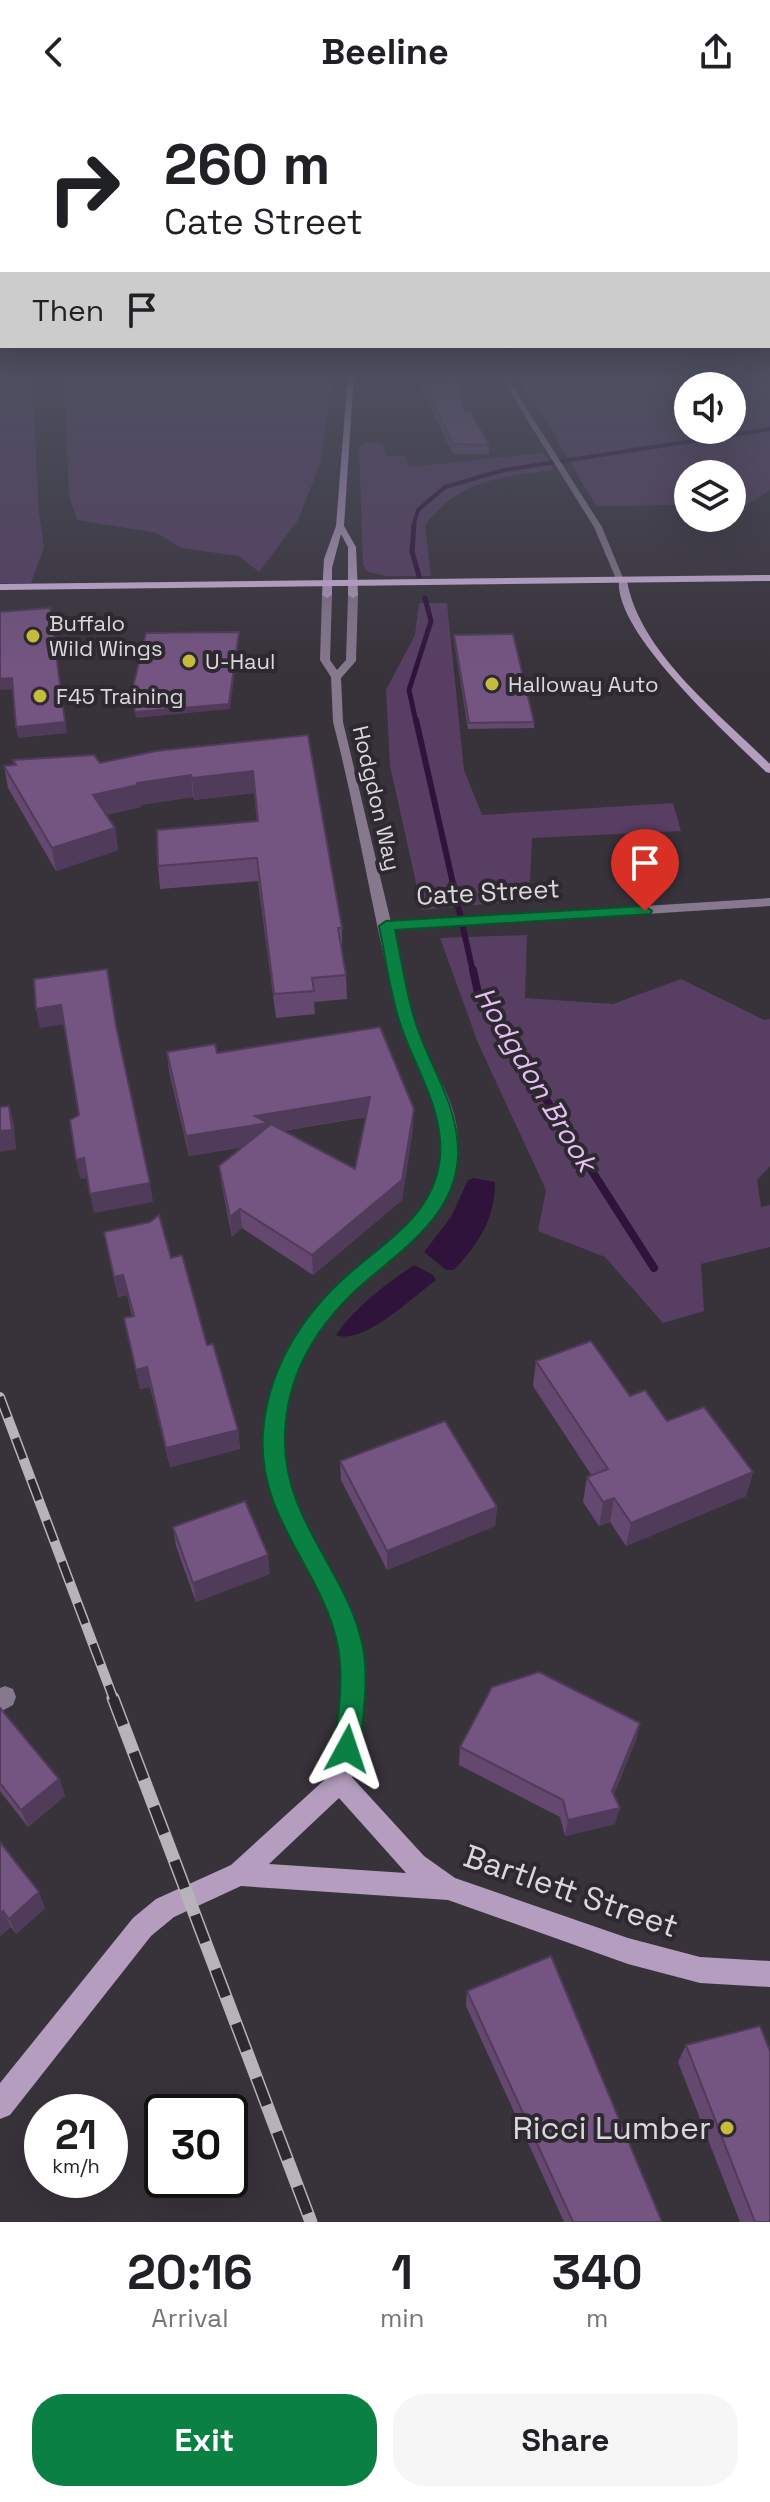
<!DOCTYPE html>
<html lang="en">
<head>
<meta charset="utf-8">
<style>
	body { margin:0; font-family:"Space Grotesk",sans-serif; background:#f6f6f6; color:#202124; height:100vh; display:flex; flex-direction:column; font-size:30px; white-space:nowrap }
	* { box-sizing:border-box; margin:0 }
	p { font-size:26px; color:#757577 }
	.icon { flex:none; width:44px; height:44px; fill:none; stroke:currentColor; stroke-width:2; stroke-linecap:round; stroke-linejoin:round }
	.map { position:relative; height:2118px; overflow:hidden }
	.panel { display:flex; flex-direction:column; background:#fff; flex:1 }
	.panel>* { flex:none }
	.hud { position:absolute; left:0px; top:0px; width:770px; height:244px; box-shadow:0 8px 32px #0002; background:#fff; color:#202124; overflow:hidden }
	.fabs { position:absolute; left:674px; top:268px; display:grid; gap:16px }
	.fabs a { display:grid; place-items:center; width:72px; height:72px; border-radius:50%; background:#fff; box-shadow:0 8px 32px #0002; font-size:40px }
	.speed { position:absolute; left:24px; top:1990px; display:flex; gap:16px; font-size:40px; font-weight:700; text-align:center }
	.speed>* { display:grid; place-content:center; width:104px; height:104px; border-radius:50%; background:#fff; box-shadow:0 8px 32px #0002; line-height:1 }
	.speed small { font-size:20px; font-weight:400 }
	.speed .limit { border:4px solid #111; border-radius:12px; background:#fff; color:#111 }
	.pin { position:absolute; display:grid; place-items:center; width:68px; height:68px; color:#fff; margin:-82px -34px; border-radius:50% 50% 50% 0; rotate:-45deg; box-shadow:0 0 8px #0007 }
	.pin .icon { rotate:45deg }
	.me { position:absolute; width:88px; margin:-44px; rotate:5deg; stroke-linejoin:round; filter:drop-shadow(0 0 6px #0008) }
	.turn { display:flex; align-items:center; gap:28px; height:168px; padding:0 32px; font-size:36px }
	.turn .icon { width:104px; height:104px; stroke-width:2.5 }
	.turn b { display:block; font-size:56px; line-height:68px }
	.then { display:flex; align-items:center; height:76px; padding:0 32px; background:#0003; gap:16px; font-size:30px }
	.eta { display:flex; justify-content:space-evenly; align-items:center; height:136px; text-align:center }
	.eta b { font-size:48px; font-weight:600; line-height:56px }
	.button { display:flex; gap:16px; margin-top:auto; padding:16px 32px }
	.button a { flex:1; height:92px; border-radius:32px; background:#0b8043; color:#fff; font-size:32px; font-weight:600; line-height:92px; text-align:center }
	.button a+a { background:#f6f6f6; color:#202124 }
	header { display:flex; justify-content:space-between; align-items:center; height:104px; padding:0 32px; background:#fff; font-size:36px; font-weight:600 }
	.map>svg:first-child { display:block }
	.green { fill:#583e63; fill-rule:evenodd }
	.water { fill:#30133b }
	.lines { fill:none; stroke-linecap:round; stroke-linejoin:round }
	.stream-far3 { stroke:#30133b; stroke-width:4 }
	.stream-far2 { stroke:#30133b; stroke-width:5 }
	.stream-far1 { stroke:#30133b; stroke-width:6 }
	.stream { stroke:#30133b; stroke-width:8 }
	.street { fill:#86788d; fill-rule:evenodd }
	.secondary { fill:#b49dbe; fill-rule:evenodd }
	.primary { fill:#d8bae5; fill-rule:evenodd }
	.rail-far1-casing { stroke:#b7b3b9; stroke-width:10 }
	.rail-casing { stroke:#b7b3b9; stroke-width:13 }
	.rail-far1 { stroke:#2e2830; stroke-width:7; stroke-dasharray:22; stroke-linecap:butt }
	.rail { stroke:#2e2830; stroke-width:10; stroke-dasharray:29; stroke-linecap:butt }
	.wall { fill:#64486f; fill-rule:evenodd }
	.shaded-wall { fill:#513b5a }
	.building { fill:#745481; stroke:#513b5a; stroke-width:2 }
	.route { fill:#0b8043; stroke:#07532c; stroke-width:2 }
	.poi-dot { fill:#c5bc3d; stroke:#2e2830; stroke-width:3 }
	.labels { text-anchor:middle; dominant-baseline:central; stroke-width:8; stroke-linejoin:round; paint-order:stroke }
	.far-poi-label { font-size:22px; fill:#dbd8dd; stroke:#2e2830; text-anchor:start }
	.far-street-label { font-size:22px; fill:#dbd8dd; stroke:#2e2830 }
	.street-label { font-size:26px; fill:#dbd8dd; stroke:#2e2830 }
	.water-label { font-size:28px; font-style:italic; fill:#e5bef6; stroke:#2e2830 }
	.near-street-label { font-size:32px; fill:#dbd8dd; stroke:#2e2830 }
	.near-poi-label { font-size:32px; fill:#dbd8dd; stroke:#2e2830; text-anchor:end }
</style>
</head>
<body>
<header><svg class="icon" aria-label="back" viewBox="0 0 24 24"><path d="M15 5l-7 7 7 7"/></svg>Beeline<svg class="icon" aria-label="share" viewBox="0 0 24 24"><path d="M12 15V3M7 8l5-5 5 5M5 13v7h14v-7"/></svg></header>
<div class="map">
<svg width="770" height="2118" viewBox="0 0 770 2118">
	<rect width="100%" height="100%" fill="#38323a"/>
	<!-- green -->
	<g class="green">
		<polygon points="6,269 32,269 39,408 44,443 31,479 0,479 0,271"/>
		<polygon points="64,269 333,269 320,360 298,416 259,468 239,452 181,444 157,429 77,416 69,392"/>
		<path d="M770 269V386L745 402H732V370H688V401L596 402 535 298 513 270ZM688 282H732V326H688Z"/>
		<path d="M366 338 382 339 387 352H406L409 363 543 349 554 366C502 373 460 375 425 421L431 472H387L368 468 363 461 359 343Z"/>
		<polygon points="419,499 447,499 464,666 482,711 673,699 681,727 532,734 529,796 422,806 390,662 386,586 415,531"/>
		<polygon points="527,831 525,894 613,900 681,875 764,916 770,915 770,1062 757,1076 761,1103 770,1101 770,1143 701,1160 704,1207 663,1219 605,1153 538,1127 546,1086 478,939 440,834"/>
	</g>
	<!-- water -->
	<g class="water">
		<path d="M474 1074 495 1078C495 1115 479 1139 454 1166H446L424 1148 451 1113 468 1076Z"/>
		<path d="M414 1161 433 1171 436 1176C414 1192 363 1242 336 1231 356 1202 385 1181 414 1161Z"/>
	</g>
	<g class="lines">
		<!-- stream-far3 -->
		<polyline class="stream-far3" points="413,423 418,406 445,383 504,366 770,325"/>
		<!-- stream-far2 -->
		<g class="stream-far2">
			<polyline points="414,421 412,448 419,472"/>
			<polyline points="416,618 409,586 431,517 425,494"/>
		</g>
		<!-- stream-far1 -->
		<polyline class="stream-far1" points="416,616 473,868"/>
		<!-- stream -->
		<polyline class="stream" points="473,866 478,889 654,1164"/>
		<!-- street -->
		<g class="street">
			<polygon points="498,269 504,269 602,423 625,479 617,477 594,423"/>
			<path d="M327 488 332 491 330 556 337 566 346 556 348 491 353 488 358 491 356 557 341 574 343 618 391 818 770 794V802L392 826C400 861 407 897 419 931 433 967 458 998 458 1038 457 1116 399 1143 351 1190 313 1227 285 1274 284 1328 282 1389 314 1433 340 1485 365 1537 369 1588 358 1644 356 1658 354 1672 348 1685L340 1689 332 1685 328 1677C340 1625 351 1568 332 1516 309 1451 259 1399 264 1325 269 1259 310 1204 359 1163 384 1143 412 1124 428 1096 440 1073 445 1045 441 1019 436 983 411 953 401 919 373 820 359 717 333 618L331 573 320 556 322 491Z"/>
			<polygon points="5,1582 13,1585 16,1593 13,1601 0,1608 0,1584"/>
		</g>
		<!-- secondary -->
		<g class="secondary">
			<polygon points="348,269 354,269 344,422 356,443 358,491 353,494 348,491 348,443 341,430 332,464 332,491 327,494 322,491 324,455 336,422"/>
			<path d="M619 475 627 477C640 549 720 610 770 660V669L766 668C728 630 613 529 619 475Z"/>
			<path d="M340 1665 348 1669 424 1752 455 1774 628 1834 700 1853 770 1857V1883L700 1879 628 1860 448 1796 241 1782 174 1813 151 1832 10 2011 0 2015V1979L133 1814 156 1795 231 1761 332 1669ZM339 1694 406 1769 269 1760Z"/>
		</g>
		<!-- primary -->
		<polygon class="primary" points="770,471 770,477 0,486 0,480"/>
		<defs>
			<polyline id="rail-far1" points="0,1293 114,1596"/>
			<polyline id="rail" points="113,1594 311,2118"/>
		</defs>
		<!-- rail-far1 casing -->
		<use href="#rail-far1" class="rail-far1-casing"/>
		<!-- rail casing -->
		<use href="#rail" class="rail-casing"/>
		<!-- rail-far1 -->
		<use href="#rail-far1" class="rail-far1"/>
		<!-- rail -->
		<use href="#rail" class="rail"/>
	</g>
	<!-- wall -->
	<g class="wall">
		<polygon points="422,278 465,308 489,341 489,350 453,350 422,286"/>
		<polygon points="454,531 534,618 534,624 468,625 454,537"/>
		<polygon points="308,631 342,824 342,847 346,871 347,895 314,898 315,910 276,914 258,777 160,785 158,762 257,717 254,689 194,696 193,693 140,701 141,703 106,711 115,724 118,746 56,767 8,684 4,662 14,661 13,656 100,659"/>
		<path d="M167 948 217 949 413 1024 402 1096 313 1171 242 1124 232 1133 222 1082 219 1062 243 1043 189 1052 169 967ZM366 1013 355 1065 283 1027Z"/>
		<polygon points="104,1128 171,1154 207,1241 238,1326 240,1345 170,1363 150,1283 140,1285 124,1214 132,1212 127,1191 118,1193"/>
		<polygon points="536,1257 630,1292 667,1317 753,1368 746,1392 626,1442 610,1418 599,1422 583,1398 587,1373 592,1372 533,1282"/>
		<polygon points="340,1357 497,1403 495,1422 387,1466 341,1376"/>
		<polygon points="173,1423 270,1470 196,1498 176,1442"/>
		<polygon points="0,1604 59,1675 65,1692 28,1723 0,1687"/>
		<polygon points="640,1619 636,1636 614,1690 615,1720 565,1732 560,1713 459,1661 460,1643"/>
		<polygon points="0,1738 45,1804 16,1830 11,1823 0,1832"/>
		<polygon points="467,1887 662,2118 564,2118 466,1902"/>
		<polygon points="686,1941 770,2118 740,2118 678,1958"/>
	</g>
	<!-- shaded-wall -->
	<g class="shaded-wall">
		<polygon points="51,515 67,629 18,634 16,623"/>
		<polygon points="239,528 239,534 230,605 136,614 135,608"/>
		<polygon points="12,574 14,585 0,586 0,575"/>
		<polygon points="253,667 254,689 194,696 192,674"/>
		<polygon points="191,671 193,693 140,701 141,703 96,713 93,691 137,679"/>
		<polygon points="115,724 118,746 56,767 52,744"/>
		<polygon points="61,901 65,920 40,924 36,905"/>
		<polygon points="370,993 370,1012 269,1029 269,1038 189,1052 186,1032 255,1012"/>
		<polygon points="9,1002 14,1021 16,1045 0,1048 0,1027"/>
		<polygon points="414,1005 413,1024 402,1096 313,1171 312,1151"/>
		<polygon points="84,1054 88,1074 80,1075 76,1056"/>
		<polygon points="150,1079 153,1098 94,1109 90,1090"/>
		<polygon points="240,1105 242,1124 232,1133 230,1113"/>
		<polygon points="123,1171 127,1191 118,1193 114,1173"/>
		<polygon points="147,1263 150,1283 140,1285 136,1266"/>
		<polygon points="238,1326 240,1345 170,1363 166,1344"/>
		<polygon points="753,1368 746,1392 626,1442 631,1419"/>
		<polygon points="614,1394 610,1418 599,1422 603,1398"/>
		<polygon points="497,1403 495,1422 387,1466 387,1447"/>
		<polygon points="268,1451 270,1470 196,1498 193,1479"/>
		<polygon points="640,1619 636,1636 608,1704 612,1687"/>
		<polygon points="59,1675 65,1692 28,1723 21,1706"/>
		<polygon points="620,1704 615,1720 565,1732 568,1716"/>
		<polygon points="39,1788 45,1804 16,1830 9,1815"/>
		<polygon points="3,1807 11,1823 0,1832 0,1810"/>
	</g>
	<!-- building -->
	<g class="building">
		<polygon points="457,277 465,308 471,308 489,341 453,340 422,278"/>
		<polygon points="50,504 65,618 16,623 12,574 0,575 0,508"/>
		<polygon points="239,528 229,600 135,608 132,587 146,529"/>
		<polygon points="513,530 534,618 469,619 454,531"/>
		<polygon points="308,631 342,824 338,824 346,871 312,874 314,887 274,890 257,754 158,762 157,726 258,717 253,667 192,674 191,671 137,679 138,681 93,691 115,724 52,744 4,662 16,661 13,656 94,651 100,659 156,647"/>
		<polygon points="107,865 116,922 150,1079 90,1090 84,1054 76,1056 70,1016 79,1011 61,901 36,905 34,875"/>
		<polygon points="380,923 414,1005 402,1076 312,1151 240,1105 230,1113 219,1062 271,1020 355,1065 370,993 255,1012 268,1019 186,1032 167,948 215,940 217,949"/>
		<polygon points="9,1002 12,1026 0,1027 0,1003"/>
		<polygon points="159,1111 171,1154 182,1151 207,1241 213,1240 238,1326 166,1344 147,1263 136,1266 124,1214 134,1212 123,1171 114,1173 104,1128 150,1118"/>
		<polygon points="591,1237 630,1292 645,1286 667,1317 704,1303 753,1368 631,1419 614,1394 603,1398 587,1373 608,1365 536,1257"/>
		<polygon points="445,1317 497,1403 387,1447 340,1357"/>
		<polygon points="245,1397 268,1451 193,1479 173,1423"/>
		<polygon points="539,1568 640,1619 612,1687 620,1704 568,1716 563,1696 460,1643 492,1583"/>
		<polygon points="0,1604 59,1675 21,1706 0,1679"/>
		<polygon points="0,1738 39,1788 9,1815 3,1807 0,1810"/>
		<polygon points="551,1852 662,2118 573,2118 467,1887"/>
		<polygon points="760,1922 770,1947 770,2118 755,2118 686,1941"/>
	</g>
	<!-- sky -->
	<linearGradient id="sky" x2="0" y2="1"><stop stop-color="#1f1c20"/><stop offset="0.48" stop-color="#4d4f60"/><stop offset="1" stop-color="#4d4f60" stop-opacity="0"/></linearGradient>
	<rect width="770" height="566" fill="url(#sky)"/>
	<!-- route -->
	<path class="route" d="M645 802 652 807 650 810 395 826C402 857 406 890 416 920 431 966 459 1001 458 1051 456 1115 396 1149 355 1187 315 1225 287 1273 285 1329 281 1415 347 1465 363 1543 369 1576 363 1611 360 1645L357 1654 347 1658 338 1654 334 1645C338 1611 344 1577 338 1543 323 1465 257 1415 263 1329 267 1270 298 1217 341 1177 380 1140 434 1114 440 1054 444 1006 416 966 401 922 390 891 386 855 379 822L386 817Z"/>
	<!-- markers -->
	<g class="poi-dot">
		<circle cx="33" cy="532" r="8"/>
		<circle cx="189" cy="557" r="8"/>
		<circle cx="492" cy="580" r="8"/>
		<circle cx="40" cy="592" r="8"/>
		<circle cx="727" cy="2024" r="8"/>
	</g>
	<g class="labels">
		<!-- far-poi labels -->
		<g class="far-poi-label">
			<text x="49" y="519">Buffalo<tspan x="49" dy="25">Wild Wings</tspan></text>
			<text x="205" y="557">U-Haul</text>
			<text x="508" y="580">Halloway Auto</text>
			<text x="56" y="592">F45 Training</text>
		</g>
		<!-- far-street labels -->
		<g class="far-street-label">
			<text transform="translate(377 694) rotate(77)">Hodgdon Way</text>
		</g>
		<!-- street labels -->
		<g class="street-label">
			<text transform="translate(488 788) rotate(-3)">Cate Street</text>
		</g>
		<!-- water labels -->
		<g class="water-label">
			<text transform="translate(536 975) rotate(59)">Hodgdon Brook</text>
		</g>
		<!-- near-street labels -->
		<g class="near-street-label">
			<text transform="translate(571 1787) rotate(19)">Bartlett Street</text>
		</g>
		<!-- near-poi labels -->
		<g class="near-poi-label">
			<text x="711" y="2024">Ricci Lumber</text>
		</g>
	</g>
</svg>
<div class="fabs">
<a><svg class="icon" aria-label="sound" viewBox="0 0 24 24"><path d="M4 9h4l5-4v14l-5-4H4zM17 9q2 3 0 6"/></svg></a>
<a><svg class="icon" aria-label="layers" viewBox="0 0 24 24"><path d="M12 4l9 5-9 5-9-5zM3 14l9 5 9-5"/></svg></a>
</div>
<div class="speed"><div>21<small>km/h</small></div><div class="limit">30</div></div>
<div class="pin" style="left:645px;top:807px;background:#d93025"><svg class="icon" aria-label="arrive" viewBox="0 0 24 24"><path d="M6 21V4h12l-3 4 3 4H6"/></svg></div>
<svg class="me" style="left:347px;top:1645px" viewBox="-20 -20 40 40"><path d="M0-17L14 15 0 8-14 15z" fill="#0b8043" stroke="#fff" stroke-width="4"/></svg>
<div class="hud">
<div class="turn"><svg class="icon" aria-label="right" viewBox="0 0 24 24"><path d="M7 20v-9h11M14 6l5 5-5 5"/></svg><div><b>260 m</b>Cate Street</div></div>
<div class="then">Then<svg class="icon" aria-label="arrive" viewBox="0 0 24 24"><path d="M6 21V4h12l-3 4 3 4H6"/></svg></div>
</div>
</div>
<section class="panel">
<div class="eta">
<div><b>20:16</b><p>Arrival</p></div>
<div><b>1</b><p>min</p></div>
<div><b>340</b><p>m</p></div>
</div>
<div class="button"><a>Exit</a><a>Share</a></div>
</section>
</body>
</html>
